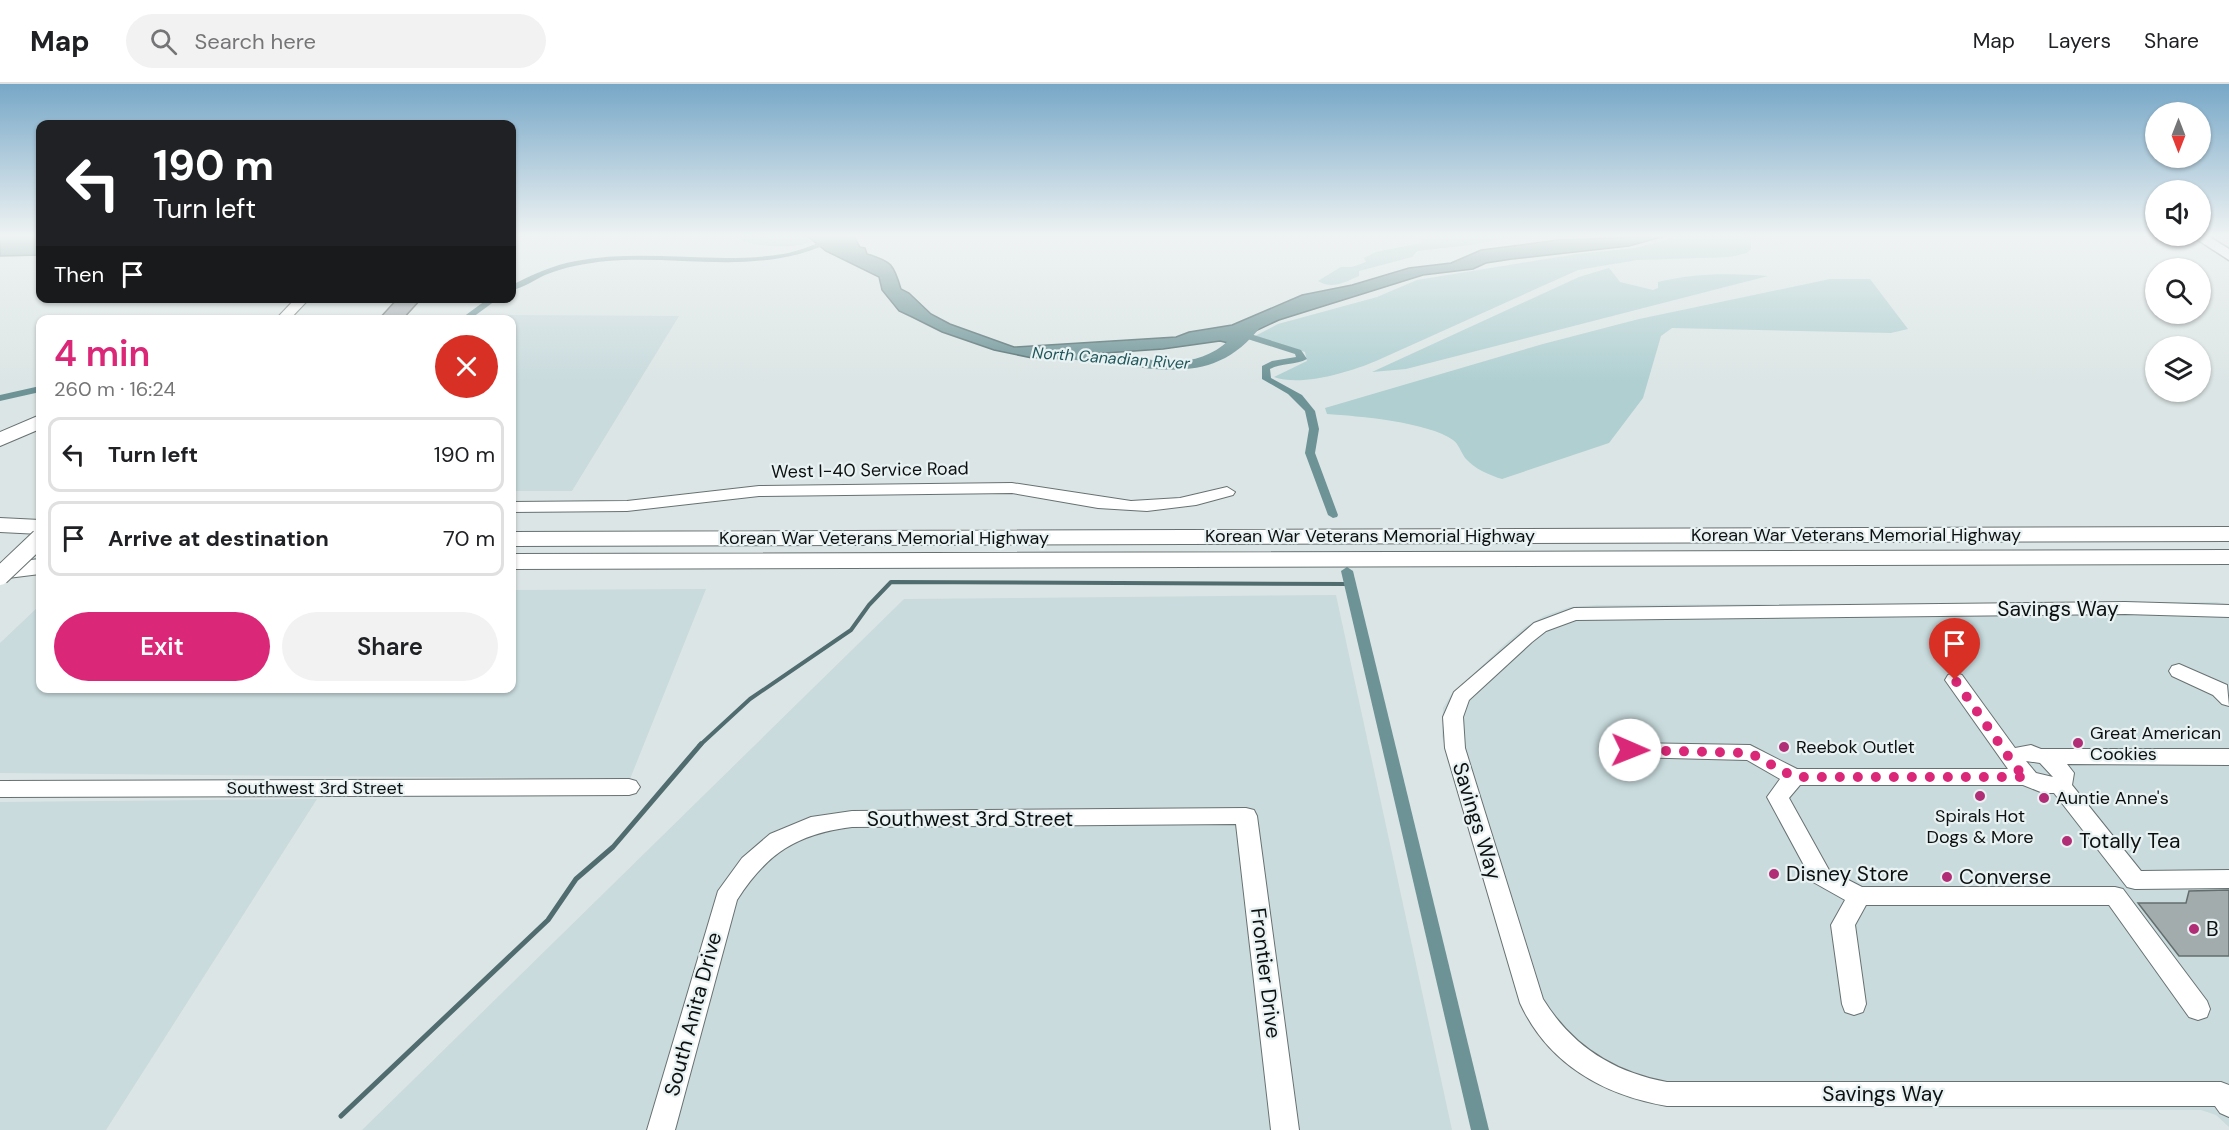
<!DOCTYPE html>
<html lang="en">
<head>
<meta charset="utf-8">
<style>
	body { margin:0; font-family:"DM Sans",sans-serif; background:#f2f2f2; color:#202124; height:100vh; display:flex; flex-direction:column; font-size:22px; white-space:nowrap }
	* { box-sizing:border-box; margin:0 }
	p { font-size:20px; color:#757577 }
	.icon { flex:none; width:33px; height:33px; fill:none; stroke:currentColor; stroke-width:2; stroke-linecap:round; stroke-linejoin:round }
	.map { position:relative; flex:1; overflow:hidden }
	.side { position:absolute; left:36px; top:231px; width:480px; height:378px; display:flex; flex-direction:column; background:#fff; border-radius:12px; box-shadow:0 2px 4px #0004 }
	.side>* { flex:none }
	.guide { position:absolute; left:36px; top:36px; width:480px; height:183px; border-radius:12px; box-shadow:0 2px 4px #0004; background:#202124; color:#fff; overflow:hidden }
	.needle { width:39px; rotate:180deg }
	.fabs { position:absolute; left:2145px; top:18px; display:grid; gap:12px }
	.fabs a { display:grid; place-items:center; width:66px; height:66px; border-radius:50%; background:#fff; box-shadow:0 2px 4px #0004; font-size:30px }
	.pin { position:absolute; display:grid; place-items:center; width:51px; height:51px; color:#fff; margin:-62px -26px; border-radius:50% 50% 50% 0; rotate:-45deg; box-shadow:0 0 6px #0007 }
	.pin .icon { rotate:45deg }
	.me { position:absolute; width:66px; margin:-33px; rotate:91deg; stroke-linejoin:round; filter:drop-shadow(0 0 4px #0008) }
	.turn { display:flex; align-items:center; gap:21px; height:126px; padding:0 18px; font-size:27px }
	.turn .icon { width:78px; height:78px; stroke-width:2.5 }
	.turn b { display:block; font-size:42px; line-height:51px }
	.then { display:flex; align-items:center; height:57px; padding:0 18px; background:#0003; gap:12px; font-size:22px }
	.round { display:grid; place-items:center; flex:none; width:63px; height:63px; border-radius:32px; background:#f2f2f2 }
	.headline { display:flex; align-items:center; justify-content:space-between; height:102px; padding:0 18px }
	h1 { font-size:36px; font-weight:600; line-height:45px; color:#db2777 }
	.primary-button { display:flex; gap:12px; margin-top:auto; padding:12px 18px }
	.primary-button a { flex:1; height:69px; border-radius:36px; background:#db2777; color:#fff; font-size:24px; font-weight:600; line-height:69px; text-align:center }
	.primary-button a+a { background:#f2f2f2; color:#202124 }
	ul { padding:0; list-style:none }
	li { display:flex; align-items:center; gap:18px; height:75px; margin:0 12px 9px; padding:0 6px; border:3px solid #e0e0e0; border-radius:12px }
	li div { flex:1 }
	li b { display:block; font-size:22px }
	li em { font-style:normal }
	header { display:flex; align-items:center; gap:36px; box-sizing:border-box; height:84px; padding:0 30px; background:#fff; border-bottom:2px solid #e0e0e0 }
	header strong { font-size:28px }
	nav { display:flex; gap:33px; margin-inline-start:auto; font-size:21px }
	.search { width:420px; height:54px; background:#f2f2f2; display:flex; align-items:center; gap:15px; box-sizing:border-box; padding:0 21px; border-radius:33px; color:#757577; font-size:22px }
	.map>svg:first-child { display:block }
	.built { fill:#c9dbdd }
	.green { fill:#afcfd1 }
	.water { fill:#6d9396; stroke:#506c6e; stroke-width:1.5 }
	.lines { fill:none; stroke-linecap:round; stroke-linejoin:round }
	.stream-far1 { stroke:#506c6e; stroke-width:4 }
	.stream { stroke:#506c6e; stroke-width:5 }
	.canal { fill:#6d9396; fill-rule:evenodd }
	.river { fill:#6d9396; fill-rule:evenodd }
	.building { fill:#a3acad; stroke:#646d6d; stroke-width:1.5 }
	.minor-casing { stroke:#687171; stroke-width:2 }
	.major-casing { stroke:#687171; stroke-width:3 }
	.highway-casing { stroke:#687171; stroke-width:2 }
	.minor { fill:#fff; fill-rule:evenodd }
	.major { fill:#fff; fill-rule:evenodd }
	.highway { fill:#fff; fill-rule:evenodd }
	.minor-bridge-casing { stroke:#687171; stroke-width:20; stroke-linecap:butt }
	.minor-bridge { stroke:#fff; stroke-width:18 }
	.route { stroke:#db2777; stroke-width:10; stroke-dasharray:0 18 }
	.poi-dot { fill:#b12e76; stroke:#e9f2f3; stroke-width:2 }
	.labels { text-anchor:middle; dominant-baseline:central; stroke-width:4.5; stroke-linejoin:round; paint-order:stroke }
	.far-water-label { font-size:16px; font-style:italic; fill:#1e565a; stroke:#e9f2f3 }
	.street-label { font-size:18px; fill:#0d1010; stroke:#e9f2f3 }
	.poi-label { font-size:18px; fill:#0d1010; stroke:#e9f2f3; text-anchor:start }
	.near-street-label { font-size:21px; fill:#0d1010; stroke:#e9f2f3 }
	.near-poi-label { font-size:21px; fill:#0d1010; stroke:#e9f2f3; text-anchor:start }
</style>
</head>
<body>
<header>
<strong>Map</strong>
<div class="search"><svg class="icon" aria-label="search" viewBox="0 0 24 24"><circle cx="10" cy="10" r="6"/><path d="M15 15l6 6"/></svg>Search here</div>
<nav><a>Map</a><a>Layers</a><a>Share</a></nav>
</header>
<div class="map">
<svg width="2229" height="1046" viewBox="0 0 2229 1046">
	<rect width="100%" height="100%" fill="#dce5e5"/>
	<!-- built -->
	<g class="built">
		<polygon points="521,152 703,152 707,155 519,155"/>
		<polygon points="508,231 679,232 572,407 512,407 512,236 500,235"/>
		<polygon points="706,505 630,695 0,689 0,559 40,521 40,604 512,604 512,506"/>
		<polygon points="1336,511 1452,1046 362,1046 904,515"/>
		<polygon points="2216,518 2229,520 2229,1043 2216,1031 2201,1026 1666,1023 1634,1016 1593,999 1560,974 1536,948 1520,921 1448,676 1442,652 1443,624 1451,611 1505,560 1525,543 1544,532 1570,523 1597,521"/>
		<polygon points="317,715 106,1046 0,1046 0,718"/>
	</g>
	<!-- green -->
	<g class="green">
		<path d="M735 152H804L811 158C795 165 748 164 735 152Z"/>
		<path d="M1433 152H1516L1471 161 1417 167 1412 173 1359 187V192C1345 198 1332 206 1318 197L1341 183H1352L1366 178 1364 174 1376 168 1420 159 1425 154Z"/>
		<path d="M1681 152H1751V165L1747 169 1729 173 1637 176 1578 186 1376 277C1350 288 1301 303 1274 293L1307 277 1305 268 1255 252 1278 240 1377 213 1417 196 1577 170 1635 164Z"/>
		<path d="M1609 184 1620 198 1653 206 1658 204V198C1695 189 1729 189 1768 192L1406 285 1372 288 1579 193Z"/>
		<path d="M1830 195H1870L1908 245 1891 249 1672 244 1661 252 1643 314 1609 359 1502 395C1489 391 1475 385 1466 375 1461 369 1459 360 1453 356 1428 338 1358 332 1327 330L1325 324 1543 260 1639 235Z"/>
	</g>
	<!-- water -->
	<g class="water">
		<polygon points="0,152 40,152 40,171 0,172"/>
		<path d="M807 152H854L860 163 865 164 867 170C892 177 894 181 901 205L909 209 931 230 950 240 1014 263 1176 253 1189 248 1232 241 1302 211 1352 201 1409 184 1451 179 1481 166 1558 156 1665 152 1629 162 1512 175 1486 179 1473 185 1423 191 1279 236 1251 249 1240 262 1220 257 1163 265 1032 274 994 266 942 248 912 233 899 227 882 206 879 193 826 167Z"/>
	</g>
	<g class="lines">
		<!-- stream-far1 -->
		<polyline class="stream-far1" points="699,662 750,615 851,546 869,521 891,498 1350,500"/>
		<!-- stream -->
		<polyline class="stream" points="341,1032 548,836 576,795 613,763 701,660"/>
		<!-- canal -->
		<g class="canal">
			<path d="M831 153 838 155C832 159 824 162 817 164 750 190 677 171 607 177 587 179 564 183 545 191 534 196 523 204 512 206V201C532 191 553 181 576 177 645 164 715 181 783 170 800 167 816 160 831 153Z"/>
			<polygon points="489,214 499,214 469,236 459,236"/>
			<path d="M1241 247 1301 266 1307 275C1296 281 1281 279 1270 285L1271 294 1302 311 1315 327 1319 345 1315 369 1338 431 1337 433 1333 434 1328 431 1305 369 1309 345 1305 327 1288 310 1262 295V282L1272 277 1296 273 1295 270 1238 252V248Z"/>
			<polygon points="40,302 40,308 0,317 0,311"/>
			<polygon points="1347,483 1353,487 1489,1046 1471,1046 1341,487"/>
		</g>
		<!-- river -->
		<path class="river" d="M1254 236 1262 241C1220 296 1173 288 1112 280 1088 276 1063 275 1039 275L1031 270C1043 256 1140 275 1162 277 1188 279 1210 274 1229 256 1236 248 1244 239 1254 236Z"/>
	</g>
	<!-- building -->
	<g class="building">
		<polygon points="398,214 422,214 402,236 378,236"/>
		<polygon points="2229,806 2229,872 2179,872 2138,819 2186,819 2189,807"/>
	</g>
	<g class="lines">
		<defs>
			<g id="minor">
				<polygon points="296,214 310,214 289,236 275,236"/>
				<polygon points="1012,399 1131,417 1180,414 1227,403 1235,408 1233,411 1196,421 1147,427 1098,424 1012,409 759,412 627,427 512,428 512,418 627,417 759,402"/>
				<path d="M2125 518 2229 521V533L2125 530 1576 536 1546 547 1532 558 1469 616 1463 633 1465 664 1543 915C1572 962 1613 988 1667 998H2221L2229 1001V1033L2220 1029 2215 1022H1667C1603 1011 1548 980 1520 919L1445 664 1443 633 1454 608 1534 539 1574 524Z"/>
				<polygon points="2179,580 2227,601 2229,622 2222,620 2213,611 2172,592 2169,587 2172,582"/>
				<path d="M1955 589 1962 591 2015 664 2031 661 2041 665H2229V681L2067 680 2074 689 2072 701 2141 787 2229 786V804L2135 805 2127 803 2054 709H2043L2023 701H1800L1789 714 1829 786 1862 803H2115L2123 805 2207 917 2210 925 2207 933 2198 936 2189 933 2109 821H1866L1855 841 1866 920 1863 928 1854 931 1845 928 1842 920 1831 841 1845 816 1813 798 1767 713 1780 695 1747 676 1630 673 1623 671 1620 666 1623 661 1630 659 1750 661 1797 685H2008L1945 596 1948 591ZM2026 677 2040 679 2053 693 2036 689Z"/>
				<polygon points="629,695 636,697 640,703 636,709 629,711 0,713 0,697"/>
				<path d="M1246 724 1254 726 1257 732 1299 1046H1271L1236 740 852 743C797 750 767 769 737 816L675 1046H647L718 807 742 774 770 750 811 733 852 727Z"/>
			</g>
			<polygon id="major" points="2192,152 2208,152 2229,165 2229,176"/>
			<g id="highway">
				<polygon points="40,331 40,345 0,362 0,348"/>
				<polygon points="0,434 40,436 40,450 0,448"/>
				<polygon points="2229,443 2229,457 512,462 512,448"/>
				<polygon points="2229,466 2229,480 512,485 512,470"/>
				<polygon points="40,475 40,490 0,495 0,479"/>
			</g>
		</defs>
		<!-- minor casing -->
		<use href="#minor" class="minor-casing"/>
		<!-- major casing -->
		<use href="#major" class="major-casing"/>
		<!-- highway casing -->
		<use href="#highway" class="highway-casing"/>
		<!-- minor -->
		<use href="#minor" class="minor"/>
		<!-- major -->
		<use href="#major" class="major"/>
		<!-- highway -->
		<use href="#highway" class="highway"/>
		<defs>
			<polyline id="minor-bridge" points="0,492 40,454"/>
		</defs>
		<!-- minor-bridge casing -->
		<use href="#minor-bridge" class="minor-bridge-casing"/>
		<!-- minor-bridge -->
		<use href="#minor-bridge" class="minor-bridge"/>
	</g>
	<!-- sky -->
	<linearGradient id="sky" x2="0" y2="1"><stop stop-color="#77a7c7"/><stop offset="0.51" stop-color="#eff3f3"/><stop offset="1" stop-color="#eff3f3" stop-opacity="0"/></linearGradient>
	<rect width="2229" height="298" fill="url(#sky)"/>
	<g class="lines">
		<!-- route -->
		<polyline class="route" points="1630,666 1750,669 1794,693 2027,693 2017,685 1955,596"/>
	</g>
	<!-- markers -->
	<g class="poi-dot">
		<circle cx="2078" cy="659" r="6"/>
		<circle cx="1784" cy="663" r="6"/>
		<circle cx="1980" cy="712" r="6"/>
		<circle cx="2044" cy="714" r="6"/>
		<circle cx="2067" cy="757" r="6"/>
		<circle cx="1774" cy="790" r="6"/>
		<circle cx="1947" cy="793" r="6"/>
		<circle cx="2194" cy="845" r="6"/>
	</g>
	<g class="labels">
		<!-- far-water labels -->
		<g class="far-water-label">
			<text transform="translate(1111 274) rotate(4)">North Canadian River</text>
		</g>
		<!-- street labels -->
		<g class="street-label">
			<text transform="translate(870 386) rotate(-1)">West I-40 Service Road</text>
			<text x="1856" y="451">Korean War Veterans Memorial Highway</text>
			<text x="1370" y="452">Korean War Veterans Memorial Highway</text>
			<text x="884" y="454">Korean War Veterans Memorial Highway</text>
			<text x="315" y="704">Southwest 3rd Street</text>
		</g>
		<!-- poi labels -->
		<g class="poi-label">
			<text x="2090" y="649">Great American<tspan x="2090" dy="21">Cookies</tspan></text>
			<text x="1796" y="663">Reebok Outlet</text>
			<text x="2056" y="714">Auntie Anne's</text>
			<text x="1980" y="732" text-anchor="middle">Spirals Hot<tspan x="1980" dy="21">Dogs &amp; More</tspan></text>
		</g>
		<!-- near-street labels -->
		<g class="near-street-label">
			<text x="2058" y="525">Savings Way</text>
			<text x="970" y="735">Southwest 3rd Street</text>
			<text transform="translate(1477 737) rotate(73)">Savings Way</text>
			<text transform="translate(1266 889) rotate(83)">Frontier Drive</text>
			<text transform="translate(693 930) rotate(-75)">South Anita Drive</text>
			<text x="1883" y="1010">Savings Way</text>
		</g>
		<!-- near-poi labels -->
		<g class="near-poi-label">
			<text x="2079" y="757">Totally Tea</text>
			<text x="1786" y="790">Disney Store</text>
			<text x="1959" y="793">Converse</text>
			<text x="2206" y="845">B</text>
		</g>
	</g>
</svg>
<div class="fabs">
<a><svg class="needle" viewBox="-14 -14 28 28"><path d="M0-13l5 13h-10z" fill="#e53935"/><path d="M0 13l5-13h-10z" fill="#757577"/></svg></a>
<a><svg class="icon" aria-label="sound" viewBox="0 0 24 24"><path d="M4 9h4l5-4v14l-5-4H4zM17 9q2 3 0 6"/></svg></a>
<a><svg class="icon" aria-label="search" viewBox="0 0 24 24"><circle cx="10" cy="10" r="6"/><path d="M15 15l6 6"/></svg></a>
<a><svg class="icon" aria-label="layers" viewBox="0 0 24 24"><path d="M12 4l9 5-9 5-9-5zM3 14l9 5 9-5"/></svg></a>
</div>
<div class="pin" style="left:1955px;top:596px;background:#d93025"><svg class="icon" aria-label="arrive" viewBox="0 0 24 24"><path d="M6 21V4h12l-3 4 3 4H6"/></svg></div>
<svg class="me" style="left:1630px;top:666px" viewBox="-20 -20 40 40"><circle r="19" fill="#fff"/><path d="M0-13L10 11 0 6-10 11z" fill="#db2777"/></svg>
<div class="guide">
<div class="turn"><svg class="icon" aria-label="left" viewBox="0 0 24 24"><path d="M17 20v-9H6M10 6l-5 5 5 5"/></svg><div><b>190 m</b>Turn left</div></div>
<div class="then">Then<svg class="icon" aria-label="arrive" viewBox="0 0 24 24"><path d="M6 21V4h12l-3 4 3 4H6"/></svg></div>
</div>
<section class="side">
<div class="headline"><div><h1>4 min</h1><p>260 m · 16:24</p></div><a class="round" style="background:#d93025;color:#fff"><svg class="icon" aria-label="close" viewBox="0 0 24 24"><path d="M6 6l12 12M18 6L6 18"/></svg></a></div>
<ul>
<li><svg class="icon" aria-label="left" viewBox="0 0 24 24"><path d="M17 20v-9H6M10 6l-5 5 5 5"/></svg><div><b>Turn left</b></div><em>190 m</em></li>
<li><svg class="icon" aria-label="arrive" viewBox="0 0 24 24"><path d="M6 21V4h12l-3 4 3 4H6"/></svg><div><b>Arrive at destination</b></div><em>70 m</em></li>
</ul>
<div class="primary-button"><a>Exit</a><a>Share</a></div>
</section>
</div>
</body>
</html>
